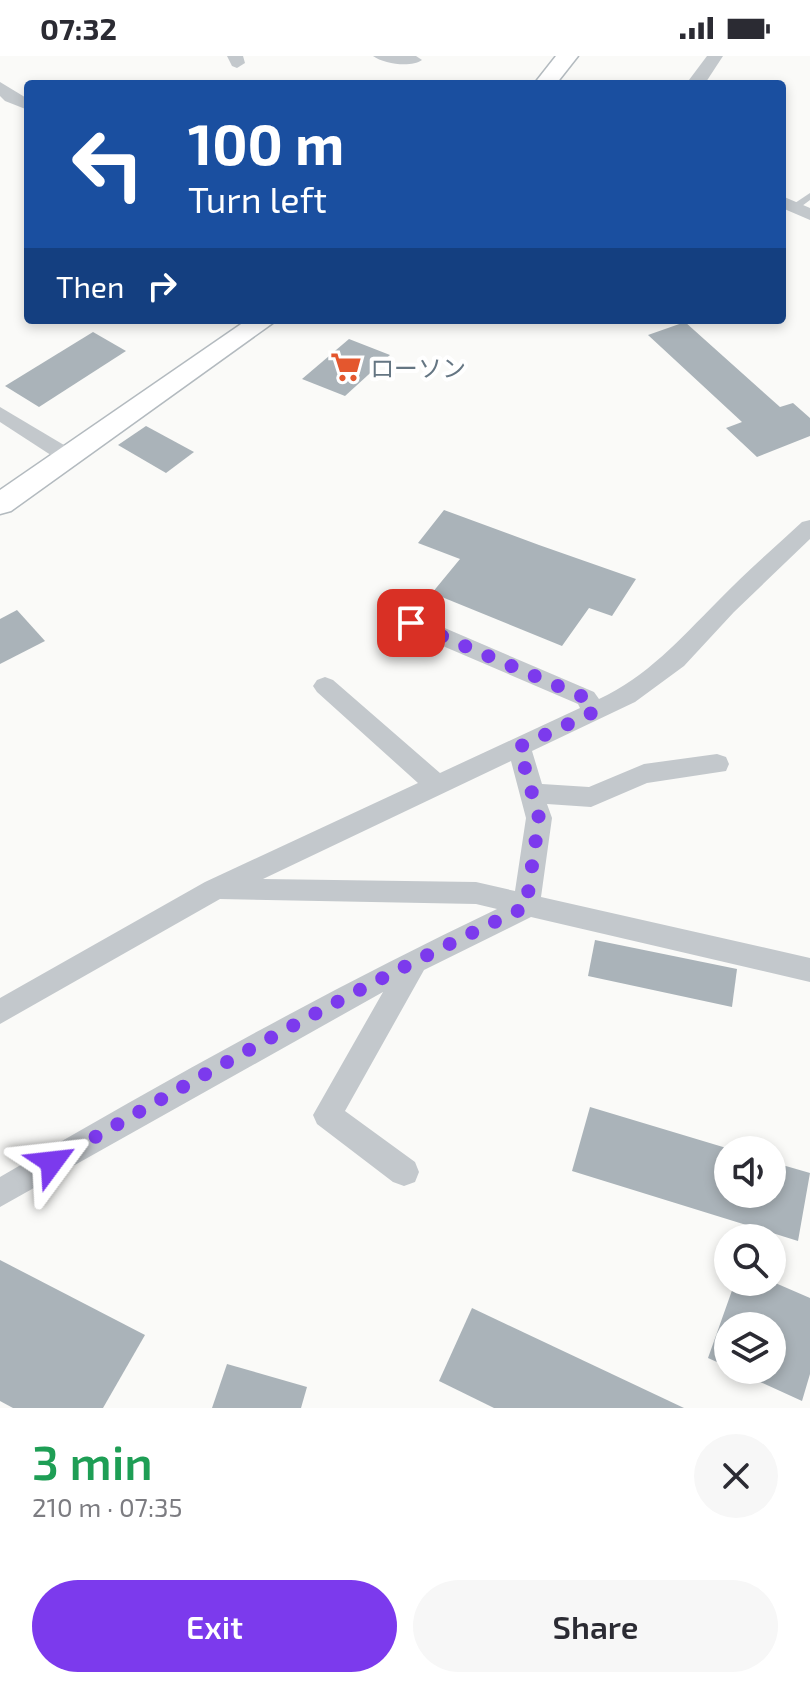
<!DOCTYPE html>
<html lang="en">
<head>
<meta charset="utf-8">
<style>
	body { margin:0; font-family:"Exo 2","Noto Sans JP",sans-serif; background:#f7f7f7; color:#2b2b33; height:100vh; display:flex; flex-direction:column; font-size:30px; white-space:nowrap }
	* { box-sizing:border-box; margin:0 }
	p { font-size:26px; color:#7c7c81 }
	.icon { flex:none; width:44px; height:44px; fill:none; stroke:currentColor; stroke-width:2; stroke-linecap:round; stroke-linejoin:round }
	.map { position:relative; height:1352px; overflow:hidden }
	.drawer { display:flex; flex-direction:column; background:#fff; flex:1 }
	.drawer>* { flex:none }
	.top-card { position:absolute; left:24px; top:24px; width:762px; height:244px; border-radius:8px; box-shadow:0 4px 12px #0003; background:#1a4fa0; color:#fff; overflow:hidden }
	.buttons { position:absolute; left:714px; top:1080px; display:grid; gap:16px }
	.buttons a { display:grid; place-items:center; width:72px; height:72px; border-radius:50%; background:#fff; box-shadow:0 4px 12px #0003; font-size:40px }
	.pin { position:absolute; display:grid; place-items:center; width:68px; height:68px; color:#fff; margin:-34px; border-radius:16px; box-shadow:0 4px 12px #0006 }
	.me { position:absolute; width:88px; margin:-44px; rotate:60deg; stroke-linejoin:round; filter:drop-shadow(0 0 6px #0008) }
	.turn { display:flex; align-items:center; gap:28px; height:168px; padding:0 32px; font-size:36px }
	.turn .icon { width:104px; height:104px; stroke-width:2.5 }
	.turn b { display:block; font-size:56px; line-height:68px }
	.then { display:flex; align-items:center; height:76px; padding:0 32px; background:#0003; gap:16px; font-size:30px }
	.round { display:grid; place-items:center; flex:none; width:84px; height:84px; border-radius:42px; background:#f7f7f7 }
	.head { display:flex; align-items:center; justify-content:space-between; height:136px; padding:0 32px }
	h1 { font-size:48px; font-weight:600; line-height:60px; color:#1e9e55 }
	.button { display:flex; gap:16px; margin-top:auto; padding:16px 32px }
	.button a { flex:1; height:92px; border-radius:48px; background:#7c3aed; color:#fff; font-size:32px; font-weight:600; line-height:92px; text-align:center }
	.button a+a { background:#f7f7f7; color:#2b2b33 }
	.status { display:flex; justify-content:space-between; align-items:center; height:56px; padding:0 40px; background:#fff; direction:ltr }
	.status svg { height:22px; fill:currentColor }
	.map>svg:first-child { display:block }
	.building { fill:#aab3b9 }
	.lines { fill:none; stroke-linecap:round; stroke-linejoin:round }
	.secondary-casing { stroke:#b3babf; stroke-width:3 }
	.lane { fill:#c3c8cc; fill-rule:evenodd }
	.street { fill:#c3c8cc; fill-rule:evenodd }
	.secondary { fill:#fff; fill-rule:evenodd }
	.route { stroke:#7c3aed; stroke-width:14; stroke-dasharray:0 25.2 }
	.labels { text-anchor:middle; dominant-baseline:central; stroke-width:8; stroke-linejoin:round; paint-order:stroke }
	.poi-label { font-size:24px; fill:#657683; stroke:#fff; text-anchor:start }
</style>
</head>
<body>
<div class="status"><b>07:32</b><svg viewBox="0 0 49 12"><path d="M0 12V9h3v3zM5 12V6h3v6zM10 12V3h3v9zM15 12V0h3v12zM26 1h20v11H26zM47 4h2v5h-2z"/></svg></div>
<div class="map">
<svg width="810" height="1352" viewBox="0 0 810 1352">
	<rect width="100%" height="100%" fill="#fafaf8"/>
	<!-- building -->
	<g class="building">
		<polygon points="685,266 780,351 793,347 810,362 810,380 757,401 726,372 742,366 648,279"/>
		<polygon points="93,276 126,295 39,351 5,330"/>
		<polygon points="349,283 390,299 345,340 302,323"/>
		<polygon points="146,370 194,396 166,417 118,389"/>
		<polygon points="444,454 539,489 636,523 612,560 589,552 562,590 432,537 460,503 418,487"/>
		<polygon points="17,554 45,585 0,608 0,563"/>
		<polygon points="595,884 737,913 732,951 588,920"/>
		<polygon points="590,1051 733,1094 728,1094 728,1138 772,1138 772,1106 810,1117 798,1185 572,1115"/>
		<polygon points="0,1204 145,1279 103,1352 13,1352 0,1345"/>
		<polygon points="735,1226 773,1226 810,1242 810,1318 802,1345 734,1314 772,1314 772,1270 728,1270 728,1311 708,1302"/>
		<polygon points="472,1252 684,1352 494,1352 439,1325"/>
		<polygon points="227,1308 307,1331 301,1352 212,1352"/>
	</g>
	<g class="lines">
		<defs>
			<g id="secondary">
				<polygon points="556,0 578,0 556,28 534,28"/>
				<polygon points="247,264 277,264 11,455 0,458 0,434"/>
			</g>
		</defs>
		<!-- secondary casing -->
		<use href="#secondary" class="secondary-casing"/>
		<!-- lane -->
		<polygon class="lane" points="810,137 810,144 798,153 792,153 792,149"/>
		<!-- street -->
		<g class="street">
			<polygon points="227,0 243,0 245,7 237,12 232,10"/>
			<path d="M373 0H416L422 4C411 12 384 8 373 0Z"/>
			<polygon points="707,0 723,0 706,26 686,28"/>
			<polygon points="0,26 28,43 28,54 5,45 0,40"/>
			<polygon points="782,140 810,152 810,164 782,152"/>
			<polygon points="0,351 74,395 77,400 74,405 60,405 0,366"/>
			<path d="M810 464V483L734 556 684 610 635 646 532 695 542 728 589 731 644 708 717 698 726 701 729 708 726 715 647 727 591 751 547 748 552 762 541 841 810 902V926L531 861 424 914 345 1055 415 1106 419 1116 415 1126 404 1130 393 1126 317 1068 313 1059 383 936 0 1151V1121C163 1026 327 934 497 853L476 848 220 843 0 968V942L205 826 418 727 317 636 313 630 317 624 325 621 333 624 440 717 580 652 578 648 403 573 400 567 403 561H419L594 636 599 643C647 621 680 583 717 546 744 518 774 492 802 466ZM511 705 526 762 515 835 476 826 263 823Z"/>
		</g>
		<!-- secondary -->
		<use href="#secondary" class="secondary"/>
	</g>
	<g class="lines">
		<!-- route -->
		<path class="route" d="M52 1106C207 1016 364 927 526 851L539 762 519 691 594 656 586 642 411 567"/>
	</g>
	<!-- icons -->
	<defs>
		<symbol id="supermarket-bare" viewBox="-9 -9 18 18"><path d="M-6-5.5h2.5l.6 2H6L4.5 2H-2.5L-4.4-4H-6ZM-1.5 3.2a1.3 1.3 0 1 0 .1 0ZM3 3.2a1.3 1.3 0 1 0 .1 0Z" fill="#e4572e" stroke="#fff" stroke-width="2.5" paint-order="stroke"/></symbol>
	</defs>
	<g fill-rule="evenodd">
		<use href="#supermarket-bare" x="324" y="289" width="44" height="44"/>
	</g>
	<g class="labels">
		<!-- poi labels -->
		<g class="poi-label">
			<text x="370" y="311">ローソン</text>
		</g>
	</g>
</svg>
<div class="buttons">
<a><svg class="icon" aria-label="sound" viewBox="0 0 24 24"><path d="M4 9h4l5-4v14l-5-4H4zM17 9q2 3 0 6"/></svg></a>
<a><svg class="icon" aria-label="search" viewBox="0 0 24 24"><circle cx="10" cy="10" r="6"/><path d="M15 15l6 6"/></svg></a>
<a><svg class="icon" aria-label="layers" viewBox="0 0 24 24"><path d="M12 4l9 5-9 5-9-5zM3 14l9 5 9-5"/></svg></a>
</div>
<div class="pin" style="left:411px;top:567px;background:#d93025"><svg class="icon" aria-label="arrive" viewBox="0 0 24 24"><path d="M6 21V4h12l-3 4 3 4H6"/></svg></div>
<svg class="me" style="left:52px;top:1106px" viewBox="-20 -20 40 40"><path d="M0-17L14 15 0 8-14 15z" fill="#7c3aed" stroke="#fff" stroke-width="4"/></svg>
<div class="top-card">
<div class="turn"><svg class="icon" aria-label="left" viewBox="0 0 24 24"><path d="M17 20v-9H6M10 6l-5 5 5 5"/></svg><div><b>100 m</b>Turn left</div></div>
<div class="then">Then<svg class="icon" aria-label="right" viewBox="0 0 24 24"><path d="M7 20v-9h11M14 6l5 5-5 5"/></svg></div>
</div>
</div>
<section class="drawer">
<div class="head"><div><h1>3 min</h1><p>210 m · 07:35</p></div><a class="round"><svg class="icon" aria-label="close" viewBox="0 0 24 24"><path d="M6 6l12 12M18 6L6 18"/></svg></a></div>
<div class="button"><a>Exit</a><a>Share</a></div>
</section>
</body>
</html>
